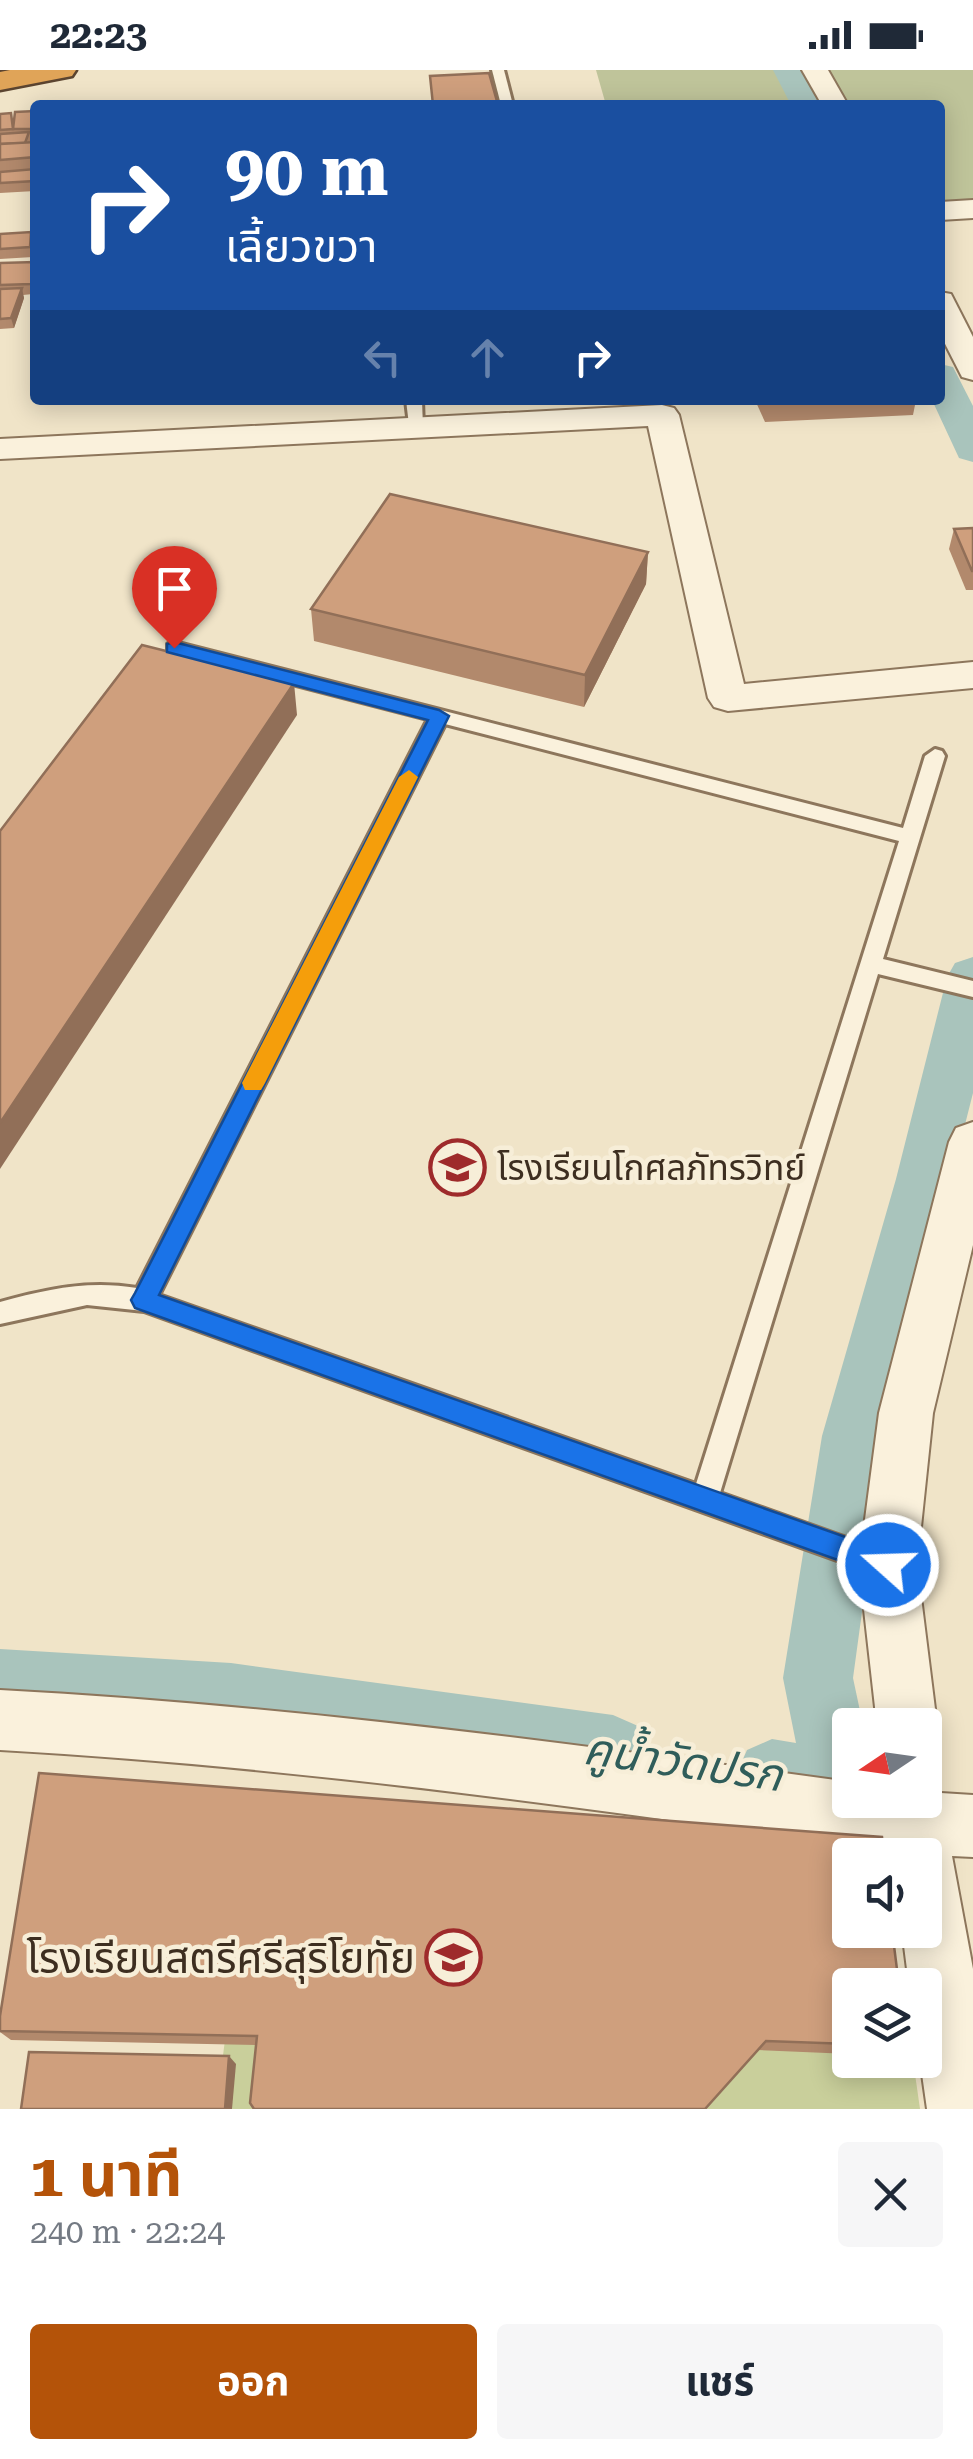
<!DOCTYPE html>
<html lang="th">
<head>
<meta charset="utf-8">
<style>
	body { margin:0; font-family:"Roboto Serif","Noto Sans Thai",serif; background:#f6f6f7; color:#1f2937; height:100vh; display:flex; flex-direction:column; font-size:38px; white-space:nowrap }
	* { box-sizing:border-box; margin:0 }
	p { font-size:32px; color:#747a83 }
	.icon { flex:none; width:55px; height:55px; fill:none; stroke:currentColor; stroke-width:2; stroke-linecap:round; stroke-linejoin:round }
	.map { position:relative; height:2039px; overflow:hidden }
	.sheet { display:flex; flex-direction:column; background:#fff; flex:1 }
	.sheet>* { flex:none }
	.top-card { position:absolute; left:30px; top:30px; width:915px; height:305px; border-radius:10px; box-shadow:0 5px 25px #0003; background:#1a4fa0; color:#fff; overflow:hidden }
	.needle { width:65px; rotate:257deg }
	.fabs { position:absolute; left:832px; top:1638px; display:grid; gap:20px }
	.fabs a { display:grid; place-items:center; width:110px; height:110px; border-radius:10px; background:#fff; box-shadow:0 5px 25px #0003; font-size:50px }
	.pin { position:absolute; display:grid; place-items:center; width:85px; height:85px; color:#fff; margin:-102px -42px; border-radius:50% 50% 50% 0; rotate:-45deg; box-shadow:0 0 10px #0007 }
	.pin .icon { rotate:45deg }
	.me { position:absolute; width:110px; margin:-55px; rotate:290deg; stroke-linejoin:round; filter:drop-shadow(0 0 8px #0008) }
	.turn { display:flex; align-items:center; gap:35px; height:210px; padding:0 30px; font-size:45px }
	.turn .icon { width:130px; height:130px; stroke-width:2.5 }
	.turn b { display:block; font-size:70px; line-height:85px }
	.lanes { display:flex; align-items:center; height:95px; padding:0 30px; background:#0003; justify-content:center; gap:50px; direction:ltr }
	.lanes .off { opacity:.35 }
	.round { display:grid; place-items:center; flex:none; width:105px; height:105px; border-radius:10px; background:#f6f6f7 }
	.summary { display:flex; align-items:center; justify-content:space-between; height:170px; padding:0 30px }
	h1 { font-size:60px; font-weight:700; line-height:75px; color:#b45309 }
	.primary-button { display:flex; gap:20px; margin-top:auto; padding:20px 30px }
	.primary-button a { flex:1; height:115px; border-radius:10px; background:#b45309; color:#fff; font-size:40px; font-weight:700; line-height:115px; text-align:center }
	.primary-button a+a { background:#f6f6f7; color:#1f2937 }
	.status { display:flex; justify-content:space-between; align-items:center; height:70px; padding:0 50px; background:#fff; direction:ltr }
	.status svg { height:28px; fill:currentColor }
	.map>svg:first-child { display:block }
	.green { fill:#c9cf9b }
	.cemetery { fill:#bfc49a }
	.lines { fill:none; stroke-linecap:round; stroke-linejoin:round }
	.canal { fill:#a9c4bc; fill-rule:evenodd }
	.service-casing { stroke:#8d765c; stroke-width:6 }
	.minor-casing { stroke:#8d765c; stroke-width:4 }
	.motorway-casing { stroke:#5b4430; stroke-width:5 }
	.service { fill:#faf1dc; fill-rule:evenodd }
	.minor { fill:#faf1dc; fill-rule:evenodd }
	.motorway { fill:#e0a458; fill-rule:evenodd }
	.wall { fill:#b2896c }
	.shaded-wall { fill:#916f58 }
	.building { fill:#cf9f7d; stroke:#916f58; stroke-width:2.5 }
	.route { fill:#1a73e8; stroke:#114b97; stroke-width:2.5 }
	.slow { fill:#f59e0b }
	.labels { text-anchor:middle; dominant-baseline:central; stroke-width:9; stroke-linejoin:round; paint-order:stroke }
	.poi-label { font-size:35px; fill:#3d2e20; stroke:#f7eed8; text-anchor:start }
	.near-poi-label { font-size:42px; fill:#3d2e20; stroke:#f7eed8; text-anchor:end }
	.near-water-label { font-size:45px; font-style:italic; fill:#2f5d5a; stroke:#f7eed8 }
</style>
</head>
<body>
<div class="status"><b>22:23</b><svg viewBox="0 0 49 12"><path d="M0 12V9h3v3zM5 12V6h3v6zM10 12V3h3v9zM15 12V0h3v12zM26 1h20v11H26zM47 4h2v5h-2z"/></svg></div>
<div class="map">
<svg width="973" height="2039" viewBox="0 0 973 2039">
	<rect width="100%" height="100%" fill="#f0e4c8"/>
	<!-- green -->
	<polygon class="green" points="228,1947 850,1960 850,1990 913,1990 920,2039 216,2039"/>
	<!-- cemetery -->
	<polygon class="cemetery" points="596,0 973,0 973,135 940,138 940,35 606,35"/>
	<g class="lines">
		<!-- canal -->
		<g class="canal">
			<polygon points="773,0 803,0 823,35 791,35"/>
			<polygon points="940,294 953,297 973,336 973,392 959,388 932,330 940,330"/>
			<polygon points="973,887 973,1023 886,1366 853,1608 863,1655 850,1655 850,1730 871,1730 866,1740 841,1751 772,1741 747,1730 736,1705 747,1680 772,1669 796,1673 783,1608 822,1366 896,1109 947,907 955,893"/>
			<polygon points="0,1579 231,1593 613,1645 638,1656 649,1681 638,1706 613,1717 231,1663 0,1649"/>
		</g>
		<defs>
			<g id="service">
				<polygon points="492,0 504,0 513,35 501,35"/>
				<polygon points="406,330 422,330 423,358 409,355"/>
				<path d="M174 572 903 758 925 686 935 679 942 681 945 686 883 889 973 911V927L878 904 720 1423 897 1486 901 1495 897 1504 887 1508 144 1241 87 1235 0 1254V1232C47 1219 89 1210 137 1218L428 649 168 582V574ZM445 654 899 771 696 1414 159 1225Z"/>
			</g>
			<g id="minor">
				<polygon points="802,0 828,0 848,35 822,35"/>
				<polygon points="973,130 973,148 940,150 940,132"/>
				<polygon points="940,222 951,224 973,267 973,310 962,307 940,264"/>
				<polygon points="662,335 674,338 679,345 744,614 973,592 973,618 728,641 714,637 708,628 648,356 0,389 0,369"/>
				<polygon points="973,1052 973,1175 933,1343 917,1495 937,1655 925,1678 925,1655 877,1655 859,1495 879,1343 949,1072 956,1058"/>
				<path d="M0 1620C285 1635 567 1673 850 1712V1730H925V1722L973 1725V1787L952 1786 973 1899V2039H927L920 1990H925V1915H909L902 1860H925V1785H899L900 1782C601 1740 302 1697 0 1680Z"/>
			</g>
			<polygon id="motorway" points="10,0 76,0 72,6 0,20 0,2"/>
		</defs>
		<!-- service casing -->
		<use href="#service" class="service-casing"/>
		<!-- minor casing -->
		<use href="#minor" class="minor-casing"/>
		<!-- motorway casing -->
		<use href="#motorway" class="motorway-casing"/>
		<!-- service -->
		<use href="#service" class="service"/>
		<!-- minor -->
		<use href="#minor" class="minor"/>
		<!-- motorway -->
		<use href="#motorway" class="motorway"/>
	</g>
	<!-- wall -->
	<g class="wall">
		<polygon points="35,41 35,69 30,69 31,72 35,72 35,121 0,123 0,44 13,57"/>
		<polygon points="0,164 33,172 33,187 0,189"/>
		<polygon points="35,192 35,214 33,224 23,225 24,228 14,258 0,259 0,193"/>
		<polygon points="755,330 916,330 913,345 765,352"/>
		<polygon points="973,458 973,520 966,520 949,479 954,459"/>
		<polygon points="648,482 646,514 584,637 314,571 311,539"/>
		<polygon points="850,1915 850,1984 758,1980 256,1975 11,1970 0,1962 0,1946"/>
	</g>
	<!-- shaded-wall -->
	<g class="shaded-wall">
		<polygon points="35,193 35,214 33,224 31,214"/>
		<polygon points="22,218 24,228 14,258 11,248"/>
		<polygon points="648,482 646,514 584,637 585,605"/>
		<polygon points="294,613 297,645 0,1099 0,1053"/>
		<polygon points="229,1986 236,1994 232,2039 225,2039"/>
	</g>
	<!-- building -->
	<g class="building">
		<polygon points="489,3 498,35 433,35 430,6"/>
		<polygon points="35,41 34,59 13,59 15,42"/>
		<polygon points="11,43 13,59 0,60 0,44"/>
		<polygon points="29,62 25,73 0,74 0,64"/>
		<polygon points="35,72 35,87 0,90 0,74"/>
		<polygon points="35,99 35,111 0,113 0,102"/>
		<polygon points="31,162 30,177 0,179 0,164"/>
		<polygon points="35,192 31,214 0,215 0,193"/>
		<polygon points="22,218 11,248 0,249 0,219"/>
		<polygon points="766,330 824,330 768,333"/>
		<polygon points="390,424 648,482 585,605 311,539"/>
		<polygon points="973,458 973,501 972,501 954,459"/>
		<polygon points="142,575 294,613 0,1053 0,761"/>
		<polygon points="39,1703 882,1767 884,1785 850,1785 850,1860 892,1860 899,1915 850,1915 850,1974 766,1971 705,2039 254,2039 250,2033 257,1966 0,1961 0,1946"/>
		<polygon points="29,1982 229,1986 225,2039 21,2039"/>
	</g>
	<!-- route -->
	<polygon class="route" points="174,572 439,640 449,646 159,1225 888,1482 897,1486 902,1495 897,1504 888,1508 135,1238 131,1230 135,1223 428,650 167,582 167,574"/>
	<!-- slow -->
	<polygon class="slow" points="409,700 418,707 265,1013 261,1020 245,1020 242,1013 399,707"/>
	<!-- icons -->
	<defs>
		<symbol id="school-ring" viewBox="-11 -11 22 22"><circle r="9.5" fill="#f7eed8" stroke="#9e2a2b" stroke-width="1.5"/><path d="M0-5L7-2L0 1L-7-2ZM-4 1L0 2.5L4 1V4Q0 6-4 4Z" fill="#9e2a2b"/></symbol>
	</defs>
	<g fill-rule="evenodd">
		<use href="#school-ring" x="426" y="1066" width="63" height="63"/>
		<use href="#school-ring" x="422" y="1856" width="63" height="63"/>
	</g>
	<g class="labels">
		<!-- poi labels -->
		<g class="poi-label">
			<text x="497" y="1098">โรงเรียนโกศลภัทรวิทย์</text>
		</g>
		<!-- near-poi labels -->
		<g class="near-poi-label">
			<text x="415" y="1888">โรงเรียนสตรีศรีสุริโยทัย</text>
		</g>
		<!-- near-water labels -->
		<g class="near-water-label">
			<text transform="translate(683 1692) rotate(8)">คูน้ำวัดปรก</text>
		</g>
	</g>
</svg>
<div class="fabs">
<a><svg class="needle" viewBox="-14 -14 28 28"><path d="M0-13l5 13h-10z" fill="#e53935"/><path d="M0 13l5-13h-10z" fill="#747a83"/></svg></a>
<a><svg class="icon" aria-label="sound" viewBox="0 0 24 24"><path d="M4 9h4l5-4v14l-5-4H4zM17 9q2 3 0 6"/></svg></a>
<a><svg class="icon" aria-label="layers" viewBox="0 0 24 24"><path d="M12 4l9 5-9 5-9-5zM3 14l9 5 9-5"/></svg></a>
</div>
<div class="pin" style="left:174px;top:578px;background:#d93025"><svg class="icon" aria-label="arrive" viewBox="0 0 24 24"><path d="M6 21V4h12l-3 4 3 4H6"/></svg></div>
<svg class="me" style="left:888px;top:1495px" viewBox="-20 -20 40 40"><circle r="17" fill="#1a73e8" stroke="#fff" stroke-width="3"/><path d="M0-11L8 9 0 5-8 9z" fill="#fff"/></svg>
<div class="top-card">
<div class="turn"><svg class="icon" aria-label="right" viewBox="0 0 24 24"><path d="M7 20v-9h11M14 6l5 5-5 5"/></svg><div><b>90 m</b>เลี้ยวขวา</div></div>
<div class="lanes"><svg class="icon off" aria-label="left" viewBox="0 0 24 24"><path d="M17 20v-9H6M10 6l-5 5 5 5"/></svg><svg class="icon off" aria-label="ahead" viewBox="0 0 24 24"><path d="M12 20V5M6 11l6-6 6 6"/></svg><svg class="icon" aria-label="right" viewBox="0 0 24 24"><path d="M7 20v-9h11M14 6l5 5-5 5"/></svg></div>
</div>
</div>
<section class="sheet">
<div class="summary"><div><h1>1 นาที</h1><p>240 m · 22:24</p></div><a class="round"><svg class="icon" aria-label="close" viewBox="0 0 24 24"><path d="M6 6l12 12M18 6L6 18"/></svg></a></div>
<div class="primary-button"><a>ออก</a><a>แชร์</a></div>
</section>
</body>
</html>
